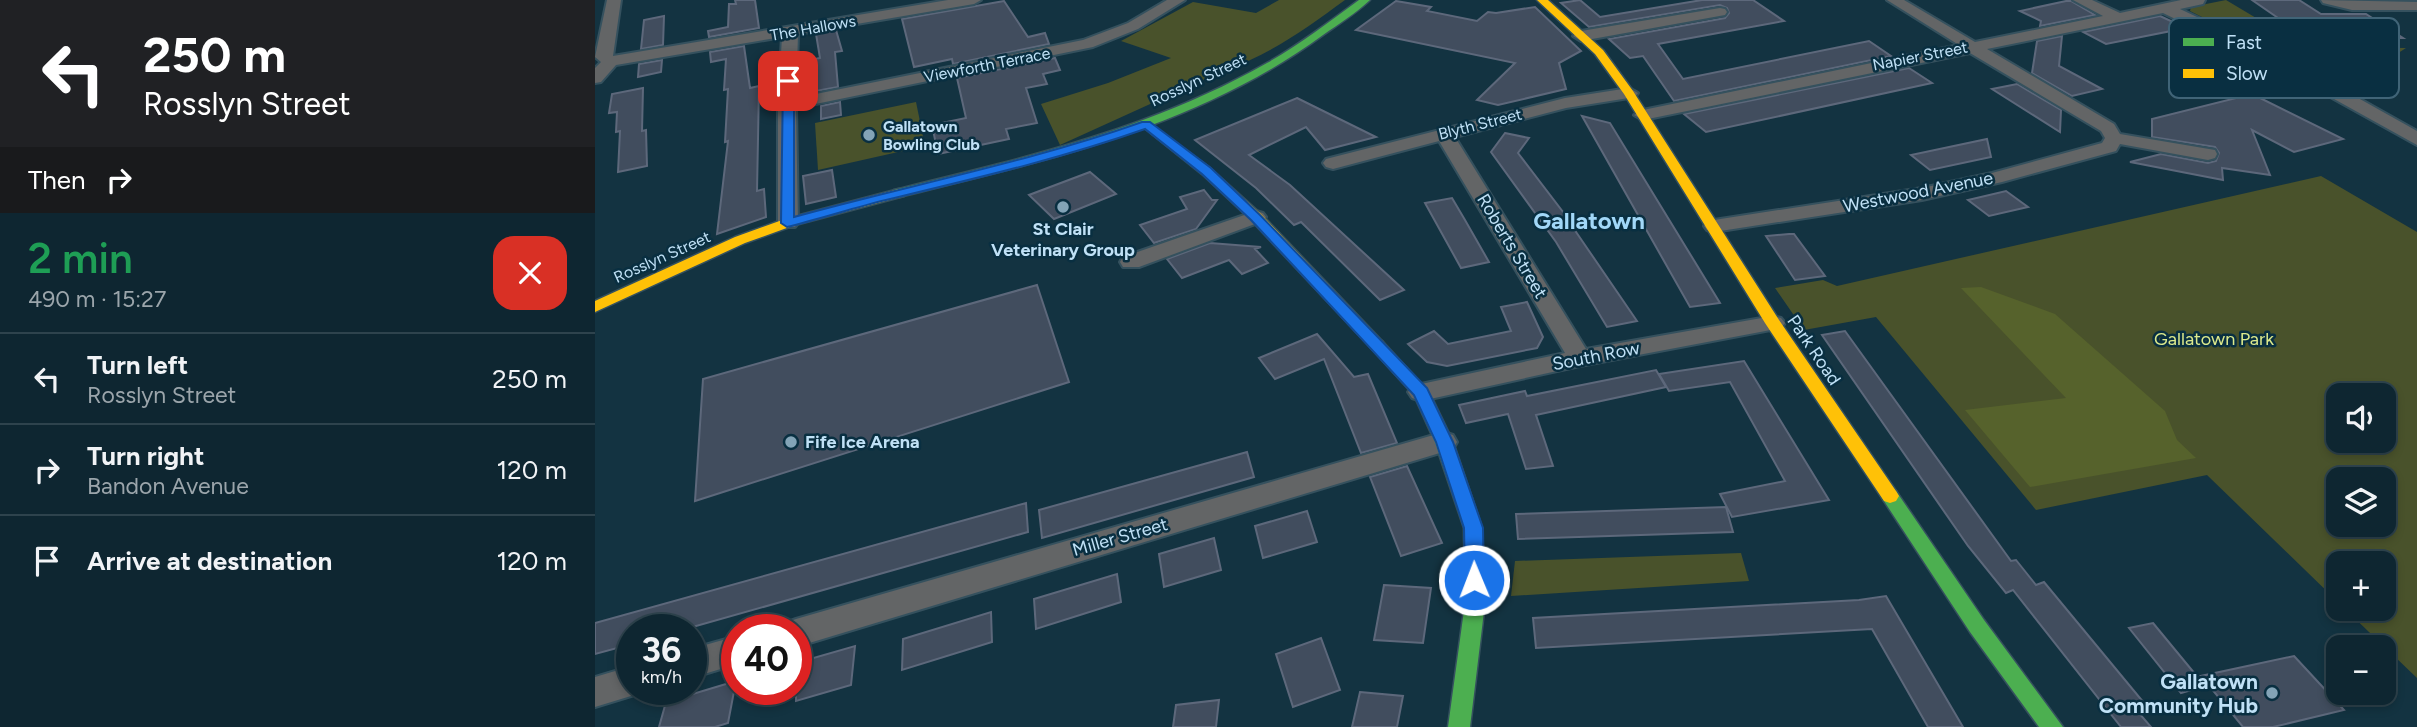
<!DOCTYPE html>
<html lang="en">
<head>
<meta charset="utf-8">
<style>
	body { margin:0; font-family:Figtree,sans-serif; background:#1c323d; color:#f1f3f6; height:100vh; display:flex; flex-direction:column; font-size:26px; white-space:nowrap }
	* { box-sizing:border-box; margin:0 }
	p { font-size:23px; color:#9ba5ab }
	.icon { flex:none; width:38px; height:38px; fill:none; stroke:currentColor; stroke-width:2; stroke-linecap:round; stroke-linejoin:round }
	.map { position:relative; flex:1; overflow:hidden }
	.details { display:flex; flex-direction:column; background:#0e2631; width:595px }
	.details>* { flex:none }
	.hud { background:#202124; color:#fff; overflow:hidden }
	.fabs { position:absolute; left:1731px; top:383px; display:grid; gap:14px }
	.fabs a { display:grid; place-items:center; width:70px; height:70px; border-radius:14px; background:#0e2631; box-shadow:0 4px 10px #0003,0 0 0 2px #2e434d; font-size:35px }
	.speed { position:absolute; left:21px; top:614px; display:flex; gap:14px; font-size:35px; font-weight:700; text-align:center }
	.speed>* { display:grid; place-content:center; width:91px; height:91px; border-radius:50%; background:#0e2631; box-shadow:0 4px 10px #0003,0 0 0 2px #2e434d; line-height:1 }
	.speed small { font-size:18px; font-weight:400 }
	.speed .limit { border:10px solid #d22; background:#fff; color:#111 }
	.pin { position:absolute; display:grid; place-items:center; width:60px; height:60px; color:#fff; margin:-30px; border-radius:14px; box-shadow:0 4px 10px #0006 }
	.me { position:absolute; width:77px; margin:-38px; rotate:359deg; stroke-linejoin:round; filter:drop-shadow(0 0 5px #0008) }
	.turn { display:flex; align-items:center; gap:24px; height:147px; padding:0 28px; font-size:32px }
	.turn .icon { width:91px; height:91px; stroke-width:2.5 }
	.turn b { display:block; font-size:49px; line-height:60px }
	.then { display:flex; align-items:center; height:66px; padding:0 28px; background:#0003; gap:14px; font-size:26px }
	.round { display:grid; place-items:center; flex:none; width:74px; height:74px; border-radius:21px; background:#1c323d }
	.overview { display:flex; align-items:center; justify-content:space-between; height:119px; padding:0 28px }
	h1 { font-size:42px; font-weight:600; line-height:52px; color:#1e9e55 }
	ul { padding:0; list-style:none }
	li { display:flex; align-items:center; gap:21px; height:91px; padding:0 28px; border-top:2px solid #2e434d }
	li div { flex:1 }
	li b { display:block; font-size:26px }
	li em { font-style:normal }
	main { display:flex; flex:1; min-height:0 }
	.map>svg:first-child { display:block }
	.green { fill:#49522b; fill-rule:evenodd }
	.forest { fill:#56622c }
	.building { fill:#414d5e; stroke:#5d687b; stroke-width:2 }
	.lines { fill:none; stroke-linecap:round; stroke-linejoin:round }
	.street-casing { stroke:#35515e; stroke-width:4 }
	.fast-casing { stroke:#35515e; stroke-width:3 }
	.slow-casing { stroke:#35515e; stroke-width:3 }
	.street { fill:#636566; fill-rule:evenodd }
	.fast { fill:#4caf50; fill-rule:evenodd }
	.slow { fill:#ffc107; fill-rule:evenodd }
	.route { fill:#1a73e8; stroke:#114b97; stroke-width:2 }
	.poi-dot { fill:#83a4b7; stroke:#092f41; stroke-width:2.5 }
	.labels { text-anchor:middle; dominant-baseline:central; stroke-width:5; stroke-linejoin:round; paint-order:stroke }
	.far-street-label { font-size:16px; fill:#c0e1f6; stroke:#092f41 }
	.far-poi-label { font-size:16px; font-weight:bold; fill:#c0e1f6; stroke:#092f41; text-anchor:start }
	.street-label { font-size:18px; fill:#c0e1f6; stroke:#092f41 }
	.poi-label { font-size:18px; font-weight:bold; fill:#c0e1f6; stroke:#092f41 }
	.park-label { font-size:18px; fill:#ddea8c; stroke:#092f41 }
	.near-poi-label { font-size:21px; font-weight:bold; fill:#c0e1f6; stroke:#092f41; text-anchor:end }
	.district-label { font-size:24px; font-weight:bold; fill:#a2d8f8; stroke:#092f41 }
	.key { fill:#092f41; stroke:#406477; stroke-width:2 }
	.key-label { font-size:19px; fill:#c0e1f6 }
</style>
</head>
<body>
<main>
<section class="details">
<div class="hud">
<div class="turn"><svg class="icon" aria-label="left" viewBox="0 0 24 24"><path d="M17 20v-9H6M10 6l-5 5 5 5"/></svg><div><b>250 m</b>Rosslyn Street</div></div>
<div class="then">Then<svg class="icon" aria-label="right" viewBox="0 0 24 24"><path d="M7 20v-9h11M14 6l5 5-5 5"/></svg></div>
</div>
<div class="overview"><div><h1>2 min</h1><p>490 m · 15:27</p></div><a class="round" style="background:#d93025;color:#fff"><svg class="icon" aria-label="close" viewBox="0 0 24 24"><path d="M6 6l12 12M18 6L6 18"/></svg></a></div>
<ul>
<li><svg class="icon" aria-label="left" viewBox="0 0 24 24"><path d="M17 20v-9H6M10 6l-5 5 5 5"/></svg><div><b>Turn left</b><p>Rosslyn Street</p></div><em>250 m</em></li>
<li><svg class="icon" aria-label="right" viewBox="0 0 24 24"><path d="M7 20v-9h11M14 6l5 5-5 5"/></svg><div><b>Turn right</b><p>Bandon Avenue</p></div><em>120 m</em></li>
<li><svg class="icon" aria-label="arrive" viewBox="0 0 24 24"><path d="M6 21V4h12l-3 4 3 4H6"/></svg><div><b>Arrive at destination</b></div><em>120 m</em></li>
</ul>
</section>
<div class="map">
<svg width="1822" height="727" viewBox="0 0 1822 727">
	<rect width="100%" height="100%" fill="#133341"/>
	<!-- green -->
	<g class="green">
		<path d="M684 0H750C713 27 675 55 630 70L465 145 446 104 513 83 576 58 526 41 598 2 661 13Z"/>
		<polygon points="1631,0 1688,34 1778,73 1768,86 1753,91 1595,11 1596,7"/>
		<polygon points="1721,47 1811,48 1777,70"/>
		<polygon points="321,102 330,146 223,170 220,123"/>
		<path d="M1726 176 1822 232V678L1750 609H1788V564H1743V602L1612 475 1441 510 1281 317 1209 330 1180 288 1228 280 1242 286ZM1743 396H1788V441H1743ZM1743 480H1788V525H1743Z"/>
		<polygon points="1146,553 1154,581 916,596 920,561"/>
	</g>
	<!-- forest -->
	<polygon class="forest" points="1386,287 1460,314 1570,411 1582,440 1601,458 1435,487 1370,410 1471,398 1366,288"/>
	<!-- building -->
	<g class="building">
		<polygon points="140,0 160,0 164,28 114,37 113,31 133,27 134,4 141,4"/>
		<polygon points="985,0 1005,17 1107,0 1158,0 1189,21 1063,44 1088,79 1274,41 1296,56 1079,101 1048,56 1035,58 1014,39 1130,18 1134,13 1132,8 1125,5 994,27 966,3"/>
		<polygon points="1657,0 1704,0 1726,14 1771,14 1808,38 1712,38"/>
		<polygon points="409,1 433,37 450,33 454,44 358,64 357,59 319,67 307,19"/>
		<polygon points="801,1 836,7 832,11 882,21 893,12 901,13 940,7 986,51 964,63 971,89 903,105 882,100 920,63 761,30"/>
		<polygon points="1471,1 1476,1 1500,15 1445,26 1446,21 1425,11"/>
		<polygon points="69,16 68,45 46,49 49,20"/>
		<polygon points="1565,16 1591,28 1511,44 1488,32"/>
		<polygon points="241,30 247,51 240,52 243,87 215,92 214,60 225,58 221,34"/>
		<polygon points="1467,36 1464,66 1507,89 1477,96 1437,73 1442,41"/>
		<polygon points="149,46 155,88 164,86 162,191 169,189 171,217 122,234 133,141 130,142 133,89 129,90 131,59 116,62 115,52"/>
		<polygon points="460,58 465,70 448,74 452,84 431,88 442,123 411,129 414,139 343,154 337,125 371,118 362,78"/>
		<polygon points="67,60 66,72 43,77 44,64"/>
		<polygon points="1314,68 1337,83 1111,132 1089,114"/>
		<polygon points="1422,84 1466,110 1465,132 1397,89"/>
		<polygon points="48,88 47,131 51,130 52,166 23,172 25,131 21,132 22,112 14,113 17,94"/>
		<polygon points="1657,94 1748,139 1699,152 1657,130 1675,175 1627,168 1628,180 1535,162 1566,154 1613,163 1621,161 1624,153 1620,147 1557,137 1557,119"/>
		<polygon points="702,98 781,137 730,150 711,127 654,155 695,185 809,290 785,300 706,222 699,225 661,188 600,140"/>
		<polygon points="245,102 246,115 226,119 226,106"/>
		<polygon points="987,116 1015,123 1125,303 1095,307"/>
		<polygon points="910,133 934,138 923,153 981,229 979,229 1042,321 1012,327 961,242 896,152"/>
		<polygon points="1392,139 1396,157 1335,170 1316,155"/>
		<polygon points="237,170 241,197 211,204 208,176"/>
		<polygon points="495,172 521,194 459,219 434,195"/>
		<polygon points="609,190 617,200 622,200 601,229 559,243 545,225 592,209 585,197"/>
		<polygon points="1411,191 1433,207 1394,216 1373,200"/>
		<polygon points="857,198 870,220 894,262 866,268 830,203"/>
		<polygon points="1194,234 1199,234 1230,276 1200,280 1171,236"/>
		<polygon points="615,243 666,247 660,249 673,263 647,274 634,260 587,278 572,259"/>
		<polygon points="442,285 474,382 100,501 108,379"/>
		<polygon points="932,302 948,337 942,348 852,366 832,362 813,344 839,331 853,344 916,331 906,307"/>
		<polygon points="1250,331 1416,561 1421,560 1441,585 1449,582 1554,709 1543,712 1556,727 1526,727 1418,590 1411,593 1373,546 1227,335"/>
		<polygon points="722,334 759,377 773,374 802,443 766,453 729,359 680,379 664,358"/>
		<polygon points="1149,361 1234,500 1137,517 1125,494 1190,481 1135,382 1074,391 1064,374"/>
		<polygon points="1061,370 1071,387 941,415 958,466 931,469 913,414 871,423 864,405 930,391 932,396"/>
		<polygon points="652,452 659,477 447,538 444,510"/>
		<polygon points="812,466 847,543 806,556 775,477"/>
		<polygon points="431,503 433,532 87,630 37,630 37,644 0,654 0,623"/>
		<polygon points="1131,507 1138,532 923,539 921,514"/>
		<polygon points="712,511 722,542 668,558 660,526"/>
		<polygon points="619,538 626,570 569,587 564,554"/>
		<polygon points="522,574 526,602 441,629 439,599"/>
		<polygon points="789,585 836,588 828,643 779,640"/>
		<polygon points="1291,596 1368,727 1333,727 1277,629 941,648 938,618 1264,600"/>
		<polygon points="396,612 397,642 307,670 308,639"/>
		<polygon points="1558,623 1610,686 1586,693 1534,628"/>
		<polygon points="726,638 745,690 698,707 681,654"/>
		<polygon points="260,646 256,685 201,701 201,663"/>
		<polygon points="1699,656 1749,710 1678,727 1648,727 1606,676"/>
		<polygon points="141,681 133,723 120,727 64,727 71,702"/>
		<polygon points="765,692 808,696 802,727 757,727"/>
		<polygon points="624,700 621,727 578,727 581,705"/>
	</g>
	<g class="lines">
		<defs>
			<g id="street">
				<polygon points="12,0 26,0 18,56 353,0 386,0 379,4 203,34 201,98 488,40 533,23 572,0 590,0 543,29 498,47 201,108 203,223 200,227 186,227 183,223 183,105 187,37 21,65 6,82 0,83 0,68 6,62 0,57"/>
				<polygon points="1292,0 1309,0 1380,42 1508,16 1478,0 1497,0 1525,13 1586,0 1610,0 1608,4 1585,9 1706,66 1822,131 1822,145 1694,74 1568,13 1392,49 1519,124 1525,134 1620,150 1622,154 1620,158 1613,160 1525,144 1521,151 1407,182 1327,200 1119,232 1112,230 1109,226 1112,222 1119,220 1327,188 1397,173 1507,143 1510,138 1506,131 1375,53 1048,120 1039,115 1048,110 1364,45"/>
				<polygon points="1726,0 1822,2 1822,10 1757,10 1728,3"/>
				<polygon points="1125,8 1130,9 1132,12 1130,15 986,41 978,36 986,31"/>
				<polygon points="1034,88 1043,93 1040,97 971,108 860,137 991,349 1178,316 1186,318 1190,323 1186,328 985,366 826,401 817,398 813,392 817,386 970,353 844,141 738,169 731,167 728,163 731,159 970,98"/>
				<polygon points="661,211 668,213 671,217 668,221 544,267 528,267 525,262 528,257"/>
				<polygon points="849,432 858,435 862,442 858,449 201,647 201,630 187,630 190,623 201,619"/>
				<polygon points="142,636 142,664 96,678 96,649"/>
				<polygon points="37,666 37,690 50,690 49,692 0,707 0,677"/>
			</g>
			<g id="fast">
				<path d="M764 0H775C761 13 744 24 728 35 604 126 450 161 304 197L298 193 299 190C427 159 556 129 672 63 704 45 734 22 764 0Z"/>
				<polygon points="782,340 787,341 834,392 858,442 887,528 890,603 875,727 853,727 870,603 869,528 840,442 819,395 777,349 774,345 777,341"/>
				<polygon points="1295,489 1301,491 1389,620 1468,727 1444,727 1375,632 1289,501 1286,496 1289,491"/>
			</g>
			<g id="slow">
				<polygon points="942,0 953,0 1008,50 1038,91 1184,320 1301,491 1304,496 1301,501 1295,503 1289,501 1170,323 1029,94 1000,54"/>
				<polygon points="551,121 615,168 666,214 787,341 790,345 787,349 777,349 656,220 607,174 547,126 545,124"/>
				<polygon points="304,189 309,190 309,196 200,225 150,243 0,312 0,301 140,237 190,219"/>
			</g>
		</defs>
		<!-- street casing -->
		<use href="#street" class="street-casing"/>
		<!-- fast casing -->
		<use href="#fast" class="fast-casing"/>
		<!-- slow casing -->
		<use href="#slow" class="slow-casing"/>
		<!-- street -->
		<use href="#street" class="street"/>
		<!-- fast -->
		<use href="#fast" class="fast"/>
		<!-- slow -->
		<use href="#slow" class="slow"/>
	</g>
	<!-- route -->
	<path class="route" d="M193 78 199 81V217C315 185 434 162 547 122H555L616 168 665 215 832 388 858 442 888 528 889 580 886 586 879 588 872 586 870 580 869 528 841 442 819 395 656 220 607 174 550 129C465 159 378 179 291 200 258 208 225 219 192 227L186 223 188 81Z"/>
	<!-- markers -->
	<g class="poi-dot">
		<circle cx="274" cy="135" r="7"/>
		<circle cx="468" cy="207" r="7"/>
		<circle cx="196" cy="442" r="7"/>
		<circle cx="1677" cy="693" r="7"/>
	</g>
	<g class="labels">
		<!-- far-street labels -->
		<g class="far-street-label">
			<text transform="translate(218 28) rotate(-10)">The Hallows</text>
			<text transform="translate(1325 56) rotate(-11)">Napier Street</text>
			<text transform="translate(392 65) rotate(-11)">Viewforth Terrace</text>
			<text transform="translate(603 80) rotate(-25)">Rosslyn Street</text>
			<text transform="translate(885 124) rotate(-14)">Blyth Street</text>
			<text transform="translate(67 257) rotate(-24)">Rosslyn Street</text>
		</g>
		<!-- far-poi labels -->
		<g class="far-poi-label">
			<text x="288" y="126">Gallatown<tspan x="288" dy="18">Bowling Club</tspan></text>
		</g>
		<!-- street labels -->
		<g class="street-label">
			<text transform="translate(1323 192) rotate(-11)">Westwood Avenue</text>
			<text transform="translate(917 246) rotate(59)">Roberts Street</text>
			<text transform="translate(1219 350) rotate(56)">Park Road</text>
			<text transform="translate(1001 356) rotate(-11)">South Row</text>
			<text transform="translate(525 537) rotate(-16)">Miller Street</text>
		</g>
		<!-- poi labels -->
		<g class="poi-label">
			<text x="468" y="229">St Clair<tspan x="468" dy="21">Veterinary Group</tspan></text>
			<text x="210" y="442" text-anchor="start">Fife Ice Arena</text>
		</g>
		<!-- park labels -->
		<g class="park-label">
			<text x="1619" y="339">Gallatown Park</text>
		</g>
		<!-- near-poi labels -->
		<g class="near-poi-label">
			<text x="1663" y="681">Gallatown<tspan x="1663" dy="24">Community Hub</tspan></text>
		</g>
		<!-- district labels -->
		<g class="district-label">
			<text x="994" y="220">Gallatown</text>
		</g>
	</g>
	<!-- legend -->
	<rect x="1574" y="18" width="230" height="80" rx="10" class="key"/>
	<rect x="1588" y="38" width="31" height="8" fill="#4caf50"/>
	<rect x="1588" y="69" width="31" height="9" fill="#ffc107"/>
	<g class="key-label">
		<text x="1631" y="49">Fast</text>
		<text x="1631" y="80">Slow</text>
	</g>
</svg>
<div class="fabs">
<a><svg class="icon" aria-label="sound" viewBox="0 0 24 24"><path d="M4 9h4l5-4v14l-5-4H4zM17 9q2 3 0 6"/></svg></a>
<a><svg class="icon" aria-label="layers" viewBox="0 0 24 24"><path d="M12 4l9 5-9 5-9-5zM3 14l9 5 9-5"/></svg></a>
<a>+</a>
<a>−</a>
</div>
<div class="speed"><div>36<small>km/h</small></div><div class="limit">40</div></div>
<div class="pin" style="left:193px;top:81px;background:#d93025"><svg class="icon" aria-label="arrive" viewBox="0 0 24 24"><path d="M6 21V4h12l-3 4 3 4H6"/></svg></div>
<svg class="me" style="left:879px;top:580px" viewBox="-20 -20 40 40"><circle r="17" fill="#1a73e8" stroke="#fff" stroke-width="3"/><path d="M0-11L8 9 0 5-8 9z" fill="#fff"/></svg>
</div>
</main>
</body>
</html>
